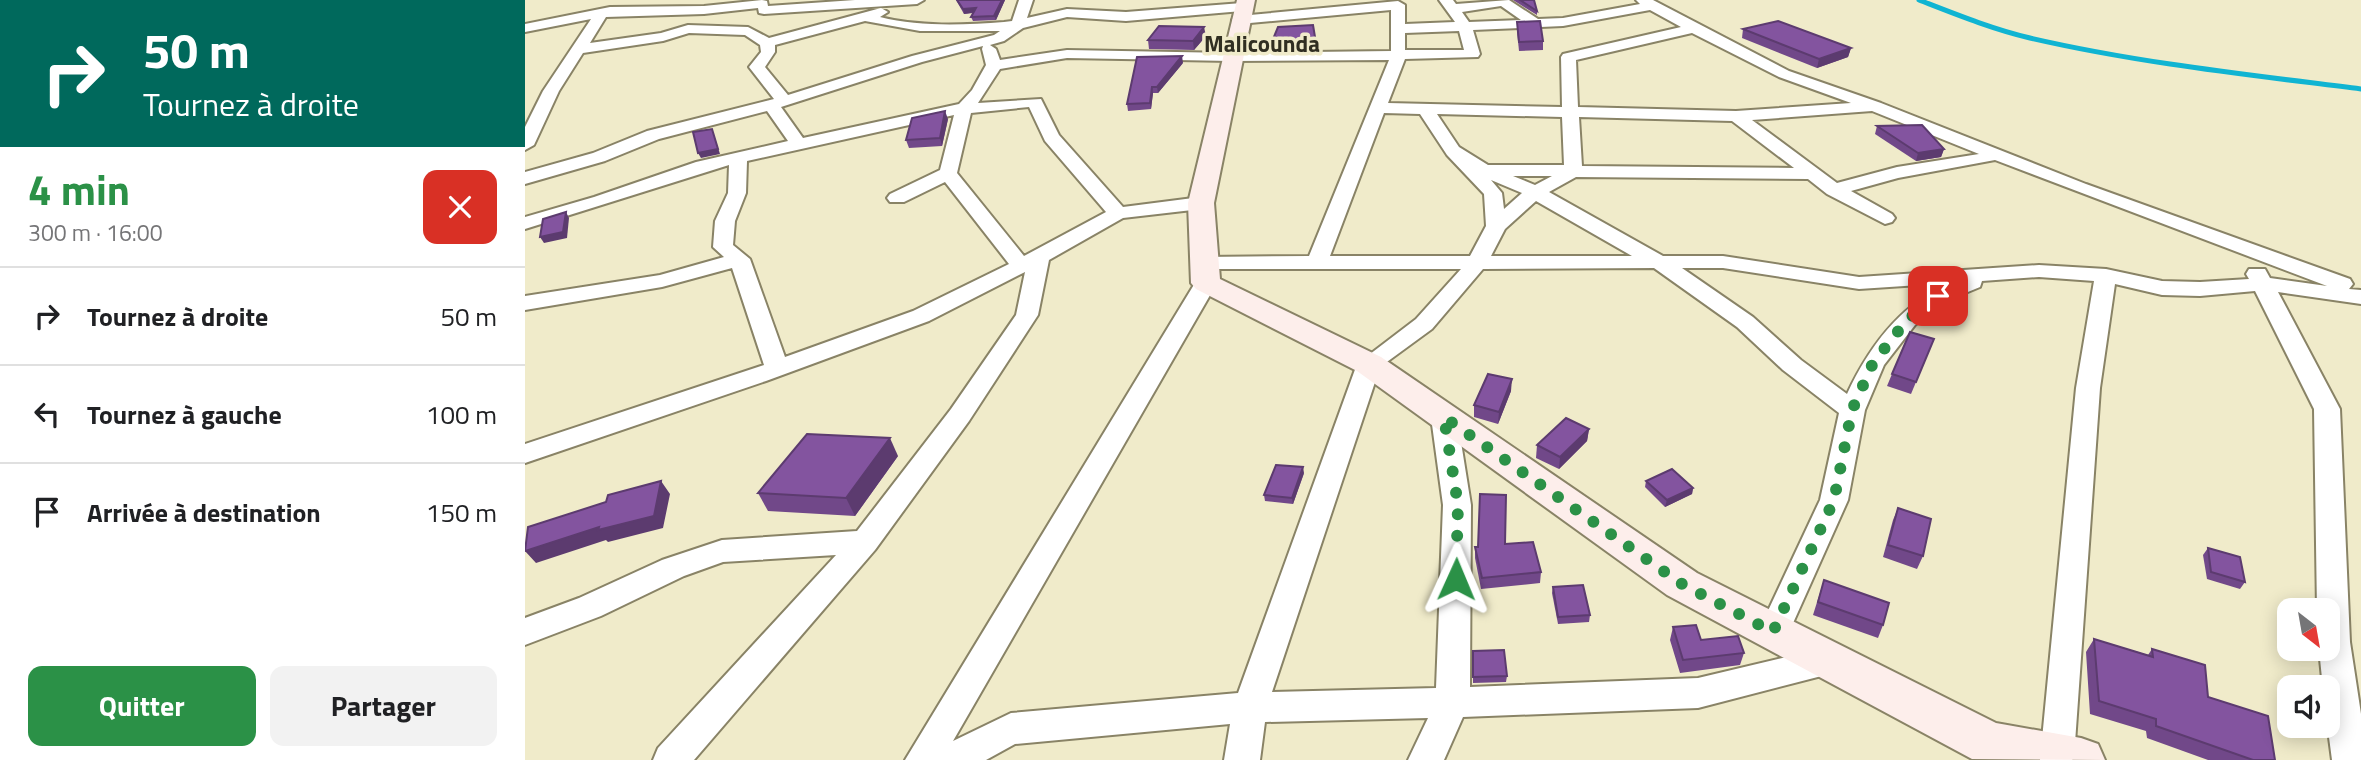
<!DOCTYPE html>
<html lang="fr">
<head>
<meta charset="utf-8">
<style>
	body { margin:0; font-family:"Titillium Web",sans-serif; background:#f2f2f2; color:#202124; height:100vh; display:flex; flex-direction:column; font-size:26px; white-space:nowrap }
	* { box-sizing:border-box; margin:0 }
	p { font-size:23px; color:#757577 }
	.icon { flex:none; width:38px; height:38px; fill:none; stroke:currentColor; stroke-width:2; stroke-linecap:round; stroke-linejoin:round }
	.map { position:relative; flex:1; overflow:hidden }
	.details { display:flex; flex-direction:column; background:#fff; width:525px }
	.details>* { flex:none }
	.top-card { background:#00695c; color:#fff; overflow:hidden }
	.needle { width:46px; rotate:149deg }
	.tools { position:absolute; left:1752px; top:598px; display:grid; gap:14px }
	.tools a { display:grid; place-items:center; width:63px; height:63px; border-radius:14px; background:#fff; box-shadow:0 4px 18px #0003; font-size:35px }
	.pin { position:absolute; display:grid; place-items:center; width:60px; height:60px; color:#fff; margin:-30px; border-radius:14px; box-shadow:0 4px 10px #0006 }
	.me { position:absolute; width:77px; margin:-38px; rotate:1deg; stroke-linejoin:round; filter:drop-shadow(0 0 5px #0008) }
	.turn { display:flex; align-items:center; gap:24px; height:147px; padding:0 28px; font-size:32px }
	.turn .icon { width:91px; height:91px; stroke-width:2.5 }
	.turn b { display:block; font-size:49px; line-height:60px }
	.round { display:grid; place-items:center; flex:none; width:74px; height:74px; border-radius:14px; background:#f2f2f2 }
	.overview { display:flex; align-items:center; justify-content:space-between; height:119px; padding:0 28px }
	h1 { font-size:42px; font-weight:700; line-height:52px; color:#2b9147 }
	.cta { display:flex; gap:14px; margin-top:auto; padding:14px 28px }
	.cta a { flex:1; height:80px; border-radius:14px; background:#2b9147; color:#fff; font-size:28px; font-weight:700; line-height:80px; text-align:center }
	.cta a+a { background:#f2f2f2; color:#202124 }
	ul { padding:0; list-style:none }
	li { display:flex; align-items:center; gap:21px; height:98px; padding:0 28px; border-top:2px solid #e0e0e0 }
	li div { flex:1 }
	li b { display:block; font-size:26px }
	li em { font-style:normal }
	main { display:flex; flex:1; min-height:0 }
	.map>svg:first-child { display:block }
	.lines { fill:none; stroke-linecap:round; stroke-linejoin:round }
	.stream { stroke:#10b4d2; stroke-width:5 }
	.street-casing { stroke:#898366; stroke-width:4 }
	.secondary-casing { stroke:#898366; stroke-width:4 }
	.street { fill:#fff; fill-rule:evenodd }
	.secondary { fill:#fdeeeb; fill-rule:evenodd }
	.wall { fill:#714889 }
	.shaded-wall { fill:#5c3b6f }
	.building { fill:#83549f; stroke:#5c3b6f; stroke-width:2 }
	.route { stroke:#2b9147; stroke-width:12; stroke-dasharray:0 21.6 }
	.labels { text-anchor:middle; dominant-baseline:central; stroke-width:7; stroke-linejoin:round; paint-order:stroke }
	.far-district-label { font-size:23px; font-weight:bold; fill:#302e21; stroke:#f0ebca }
</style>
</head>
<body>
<main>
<section class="details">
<div class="top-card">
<div class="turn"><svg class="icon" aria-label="right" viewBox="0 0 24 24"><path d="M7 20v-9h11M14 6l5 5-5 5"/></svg><div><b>50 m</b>Tournez à droite</div></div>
</div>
<div class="overview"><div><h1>4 min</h1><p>300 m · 16:00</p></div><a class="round" style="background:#d93025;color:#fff"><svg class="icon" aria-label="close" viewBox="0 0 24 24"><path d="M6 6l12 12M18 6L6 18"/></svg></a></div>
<ul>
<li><svg class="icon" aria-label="right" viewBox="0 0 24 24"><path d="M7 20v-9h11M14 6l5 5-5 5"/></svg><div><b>Tournez à droite</b></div><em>50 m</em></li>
<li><svg class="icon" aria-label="left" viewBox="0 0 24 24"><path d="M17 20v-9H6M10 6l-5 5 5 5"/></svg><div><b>Tournez à gauche</b></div><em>100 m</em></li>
<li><svg class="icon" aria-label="arrive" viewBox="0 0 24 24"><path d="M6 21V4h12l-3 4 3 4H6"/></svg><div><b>Arrivée à destination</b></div><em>150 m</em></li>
</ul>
<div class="cta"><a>Quitter</a><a>Partager</a></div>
</section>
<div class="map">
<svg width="1836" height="760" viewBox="0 0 1836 760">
	<rect width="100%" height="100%" fill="#f0ebca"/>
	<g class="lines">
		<!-- stream -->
		<path class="stream" d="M1394 0C1430 14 1467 29 1505 38 1613 63 1726 75 1836 89"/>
		<defs>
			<path id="street" d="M237 0 242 1 243 6 330 0H399L392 4 239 14 234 13 233 8 179 14 81 17 65 43 136 33 163 25 223 27 244 38 356 8 363 12 355 17C394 27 439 25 479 22L487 21 494 0H508L502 18 542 9 601 12 717 3 724 7 717 11 601 21 542 17 498 28 479 41 465 45 471 49 475 60 542 50 706 53 866 51V10L714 24 707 20 714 16 873 1 880 5V24L930 22 914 0H928L931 4 984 0 1013 19 1038 18 1115 4 1111 0H1128L1264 71 1356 103 1561 184 1825 279 1828 284 1824 289 1836 290V304L1753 292 1815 409 1825 642 1836 714V760H1807L1802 722V688H1798L1794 649H1802V611H1792L1789 409 1730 291 1675 296 1637 295 1590 284 1575 388 1549 757 1547 760H1515L1551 388 1569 281 1514 277 1457 281 1455 287 1421 301 1390 325 1359 365 1340 410 1323 500 1260 641 1249 645 1238 641 1233 632 1295 500 1314 413 1258 370 1212 327 1129 268 958 269 907 329 855 367 747 692 911 688 918 505 906 417 910 411 919 409 928 411 932 417 946 505 945 687 1173 678 1304 647 1316 651 1320 661 1316 671 1173 708 938 717 919 760H883L903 718 740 722 735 760H699L705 724 490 744 461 760H380L670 283 673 278H689L692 283 428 741 486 713 713 693 832 364 891 319 936 269H678L671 267 667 263 671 259 678 257 784 256 864 60 706 61 542 58 475 69 453 103 516 99 534 135 598 207 676 197 686 203 676 209 598 218 524 260 513 315 444 421 350 550 169 760H128L133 748 311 555 198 562 159 576 76 616 0 645V618L54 598 137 560 197 540 332 531 426 409 491 315 500 272 404 321 241 381 0 463V444L239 365 207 268 137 287 0 310V296L135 275 199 257 188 247 190 221 203 193 204 165 0 229V217L69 197 171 162 263 141 242 111 134 139 80 161 0 184V172L68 153 122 131 249 99 224 67 236 52 235 45 220 35 164 33 138 41 58 53 34 91 9 145 0 150V127L18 91 66 19 0 32V24L85 7 179 6ZM976 6 996 20 944 22 937 12ZM1125 10 1156 27 1038 54 1036 57 1037 107 863 103 880 59 953 57 955 54 948 30 1038 26ZM340 21 395 31H475L469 35 387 56 263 95 240 67 250 52V45ZM934 31 939 50H880V33ZM1167 33 1254 77 1326 103 1211 111 1053 107 1051 60ZM458 46 457 49 461 65 447 90 434 104 278 138 256 107 397 62ZM504 107 520 141 581 212 499 256 432 173 446 113ZM1347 111 1454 154 1372 167 1312 183 1227 120ZM859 113 895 114 922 155 959 194 961 226 945 256H805ZM912 114 1037 117 1039 165H963L934 147ZM429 115 415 170 365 194 362 198 365 202H379L420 182 484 264 388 311 260 357 225 259 208 245 210 221 221 193 222 161ZM1054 117 1207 121 1269 168 1057 166ZM1470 160 1802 286 1745 278 1740 269H1724L1721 274 1724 279 1675 282 1637 281 1581 269 1514 265 1334 277 1198 256H1138L1024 192 1051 177 1283 179 1302 194 1360 224 1367 222 1370 218 1367 214 1326 191 1373 178ZM988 176H1027L1010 185ZM966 180 997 193 979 209 977 193ZM1011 201 1107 256H966L980 229ZM1157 268H1198L1334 289 1425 283C1375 304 1344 347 1322 394L1276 360 1228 317Z"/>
			<polygon id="secondary" points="712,0 730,0 689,203 695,279 856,357 1172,573 1471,723 1556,738 1573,744 1580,760 1447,759 1142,595 832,371 671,289 666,283 663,203"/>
		</defs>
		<!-- street casing -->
		<use href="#street" class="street-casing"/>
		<!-- secondary casing -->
		<use href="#secondary" class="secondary-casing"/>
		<!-- street -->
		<use href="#street" class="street"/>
		<!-- secondary -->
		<use href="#secondary" class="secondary"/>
	</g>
	<!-- wall -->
	<g class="wall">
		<polygon points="431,0 480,0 471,20 448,21 446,17 448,13 439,14"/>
		<polygon points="988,0 1009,0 1012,11 1012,15"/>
		<polygon points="992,22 1018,41 1018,50 994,51 992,31"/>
		<polygon points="1218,29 1326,48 1323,57 1292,68 1217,38"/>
		<polygon points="681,36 669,50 624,49 623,40"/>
		<polygon points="791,43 792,49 747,50 746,44"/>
		<polygon points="658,63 633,93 628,93 626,109 603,111 602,104"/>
		<polygon points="423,119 417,146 384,148 381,140"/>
		<polygon points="1352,126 1419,149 1416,157 1391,161 1350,134"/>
		<polygon points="1409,339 1386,394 1362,386 1367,374"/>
		<polygon points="986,391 973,424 949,417 949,405"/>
		<polygon points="1064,429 1062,441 1034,469 1011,458 1012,445"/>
		<polygon points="373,456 330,516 243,511 233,493"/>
		<polygon points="779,473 768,504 740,501 739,495"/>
		<polygon points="1121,481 1168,488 1167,494 1140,507 1120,487"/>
		<polygon points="1373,508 1398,556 1392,569 1358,557 1368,520"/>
		<polygon points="980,544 1016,572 1015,583 956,589 950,558 950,547"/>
		<polygon points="1683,548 1720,582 1715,589 1682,579 1678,555"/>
		<polygon points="1299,580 1358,625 1353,638 1288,615"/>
		<polygon points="1028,587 1065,615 1064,622 1033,624 1027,593"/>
		<polygon points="1148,627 1176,640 1219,653 1215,665 1155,673 1145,640"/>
		<polygon points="1569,639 1623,655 1627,649 1683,697 1750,760 1683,760 1622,738 1621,731 1565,714 1561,652"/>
		<polygon points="948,651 982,676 981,682 948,683"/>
	</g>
	<!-- shaded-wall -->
	<g class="shaded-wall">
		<polygon points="477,0 480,0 471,20 469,16"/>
		<polygon points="451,8 452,12 439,14 438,9"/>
		<polygon points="679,27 681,36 669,50 668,41"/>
		<polygon points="1326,48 1323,57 1292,68 1294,59"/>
		<polygon points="657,56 658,63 633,93 632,87"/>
		<polygon points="627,87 628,93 626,109 625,103"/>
		<polygon points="420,111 423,119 417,146 415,138"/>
		<polygon points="187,129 195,154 176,158 173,153"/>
		<polygon points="1419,149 1416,157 1391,161 1393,153"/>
		<polygon points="41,212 44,218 42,238 19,243 15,237"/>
		<polygon points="987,379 986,391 973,424 974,412"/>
		<polygon points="1064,429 1062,441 1034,469 1035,457"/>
		<polygon points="365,438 373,456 330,516 321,498"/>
		<polygon points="778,467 779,473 768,504 767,498"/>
		<polygon points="136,481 145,494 138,528 83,542 81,540 11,563 0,551"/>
		<polygon points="1168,488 1167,494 1140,507 1142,500"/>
	</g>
	<!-- building -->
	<g class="building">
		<polygon points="432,0 477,0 469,16 446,17 451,8 438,9"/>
		<polygon points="995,0 1009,0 1012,11"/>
		<polygon points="1015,21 1018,41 994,42 992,22"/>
		<polygon points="1253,21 1326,48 1294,59 1218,29"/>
		<polygon points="788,25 791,43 746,44 753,27"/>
		<polygon points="634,26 679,27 668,41 623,40"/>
		<polygon points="657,56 632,87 627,87 625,103 602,104 612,57"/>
		<polygon points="420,111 415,138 381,140 387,118"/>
		<polygon points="1397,125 1419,149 1393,153 1352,126"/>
		<polygon points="187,129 193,149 173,153 168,132"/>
		<polygon points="41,212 38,232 15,237 18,219"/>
		<polygon points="1385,332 1409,339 1391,382 1367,374"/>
		<polygon points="963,374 987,379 974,412 949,405"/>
		<polygon points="1041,418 1064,429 1035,457 1012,445"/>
		<polygon points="282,434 365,438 321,498 233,493"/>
		<polygon points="751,465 778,467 767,498 739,495"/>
		<polygon points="1147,469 1168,488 1142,500 1121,481"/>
		<polygon points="136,481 129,516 73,530 74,527 0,551 3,527 81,502 83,495"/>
		<polygon points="955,494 981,495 980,544 1008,542 1016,572 957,578 950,547 953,547"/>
		<polygon points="1373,508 1406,519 1398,556 1363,545"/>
		<polygon points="1683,548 1715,557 1720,582 1686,572"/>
		<polygon points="1299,580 1364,603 1358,625 1293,602"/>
		<polygon points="1058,585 1065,615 1033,617 1028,587"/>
		<polygon points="1171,625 1176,640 1213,636 1219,653 1158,660 1148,627"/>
		<polygon points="1569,639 1628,657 1627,649 1680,665 1683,697 1743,716 1750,760 1728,760 1631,726 1631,719 1574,701"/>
		<polygon points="979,650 982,676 948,677 948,651"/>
	</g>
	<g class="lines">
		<!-- route -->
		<polyline class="route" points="931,579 933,505 919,417 1157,584 1248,632 1309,500 1327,410 1348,363 1382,320 1413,296"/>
	</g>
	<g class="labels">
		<!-- far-district labels -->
		<g class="far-district-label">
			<text x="737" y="43">Malicounda</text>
		</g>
	</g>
</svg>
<div class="tools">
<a><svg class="needle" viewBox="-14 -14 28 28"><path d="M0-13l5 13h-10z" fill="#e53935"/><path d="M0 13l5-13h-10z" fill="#757577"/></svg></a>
<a><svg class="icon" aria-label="sound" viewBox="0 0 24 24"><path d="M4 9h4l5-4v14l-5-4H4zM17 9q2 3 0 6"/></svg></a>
</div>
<div class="pin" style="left:1413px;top:296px;background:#d93025"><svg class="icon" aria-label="arrive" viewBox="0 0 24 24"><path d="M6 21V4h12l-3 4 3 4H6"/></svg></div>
<svg class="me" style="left:931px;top:579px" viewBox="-20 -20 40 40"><path d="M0-17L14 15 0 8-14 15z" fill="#2b9147" stroke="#fff" stroke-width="4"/></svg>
</div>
</main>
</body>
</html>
